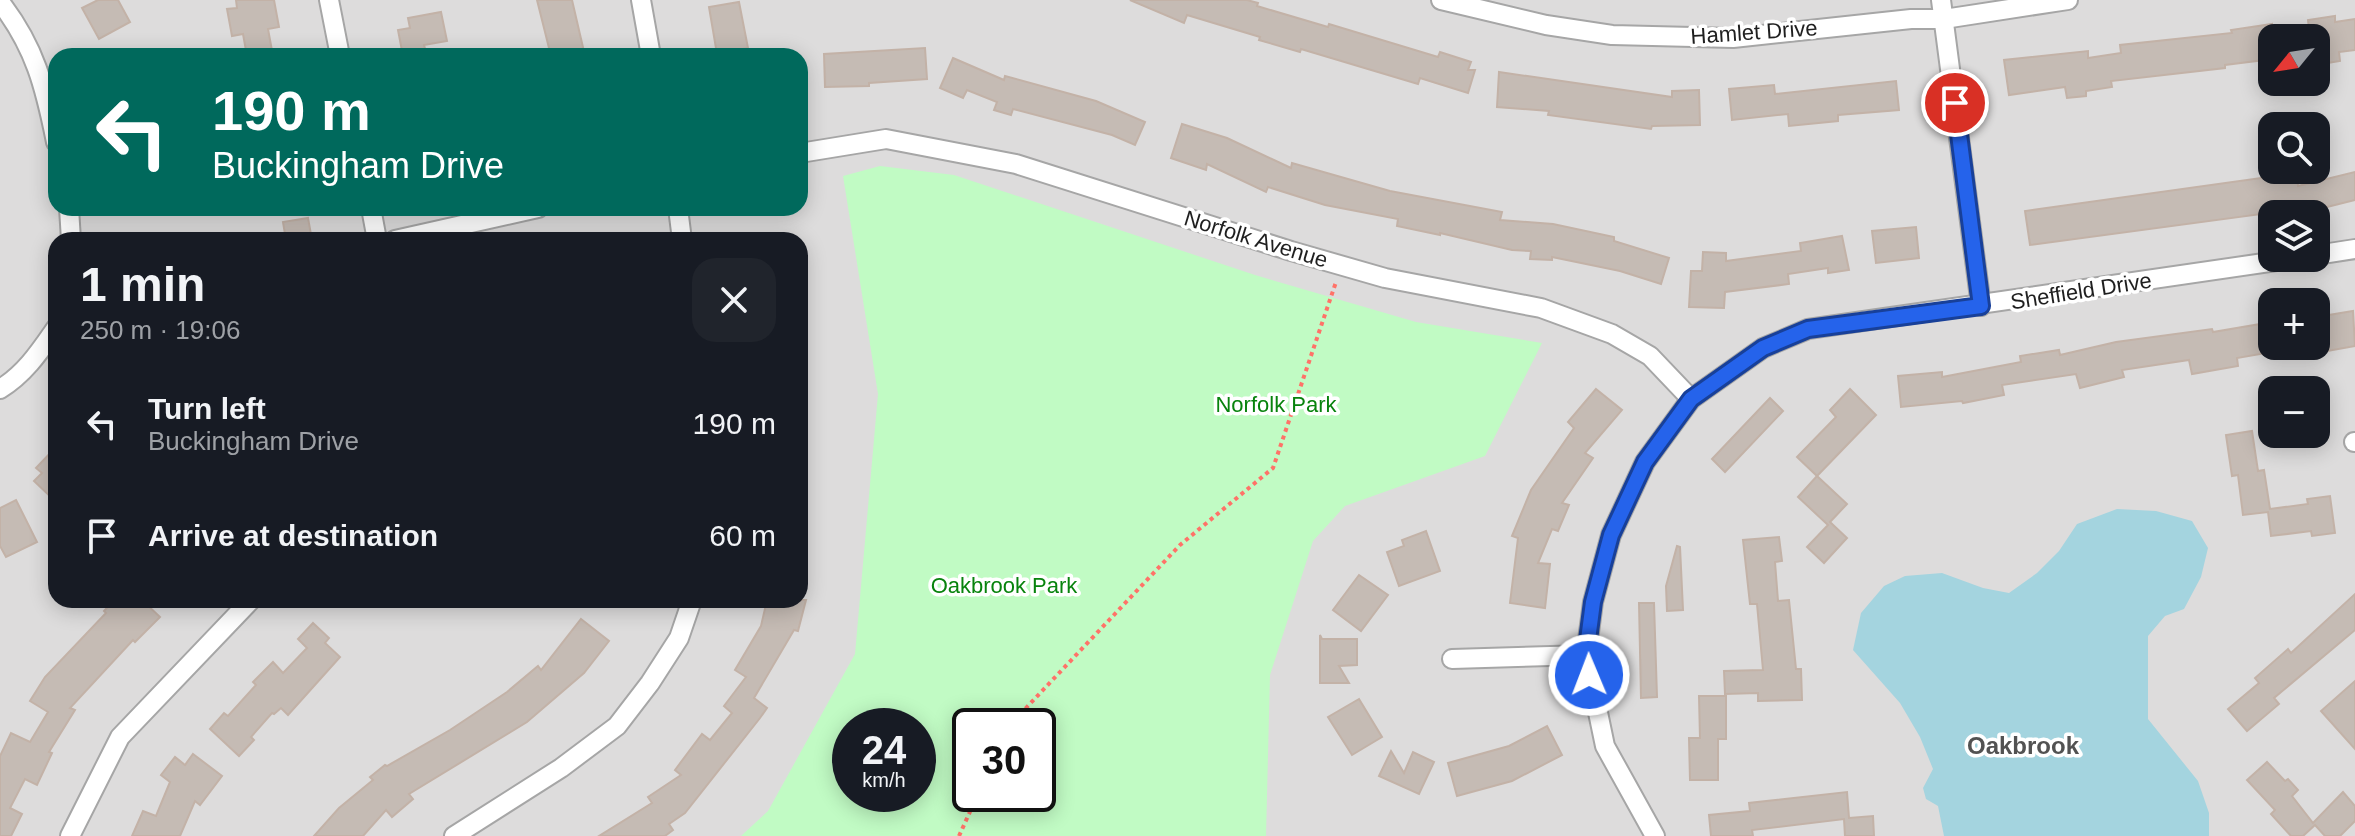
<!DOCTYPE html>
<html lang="en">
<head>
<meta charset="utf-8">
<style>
	body { margin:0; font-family:Arial,sans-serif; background:#20242c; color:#f1f3f6; height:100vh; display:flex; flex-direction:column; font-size:30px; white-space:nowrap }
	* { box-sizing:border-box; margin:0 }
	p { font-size:26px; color:#9ea1a6 }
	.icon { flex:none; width:44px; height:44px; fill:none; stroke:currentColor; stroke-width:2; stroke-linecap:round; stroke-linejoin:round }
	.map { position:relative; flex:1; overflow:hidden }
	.drawer { position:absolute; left:48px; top:232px; width:760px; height:376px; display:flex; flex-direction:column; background:#171b24; border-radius:24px; box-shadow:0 4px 20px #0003 }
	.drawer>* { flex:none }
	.guide { position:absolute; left:48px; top:48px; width:760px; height:168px; border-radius:24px; box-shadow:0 4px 20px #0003; background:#00695c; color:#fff; overflow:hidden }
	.needle { width:52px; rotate:240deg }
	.buttons { position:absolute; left:2258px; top:24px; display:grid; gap:16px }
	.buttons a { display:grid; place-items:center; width:72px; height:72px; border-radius:16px; background:#171b24; box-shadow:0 4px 20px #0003; font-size:40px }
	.speed { position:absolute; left:832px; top:708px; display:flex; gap:16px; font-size:40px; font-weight:700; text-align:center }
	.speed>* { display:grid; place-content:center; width:104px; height:104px; border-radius:50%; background:#171b24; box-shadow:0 4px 20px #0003; line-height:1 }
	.speed small { font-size:20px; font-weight:400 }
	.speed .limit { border:4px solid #111; border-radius:12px; background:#fff; color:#111 }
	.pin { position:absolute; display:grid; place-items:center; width:68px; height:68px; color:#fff; margin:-34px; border:4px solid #fff; border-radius:50%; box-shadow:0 2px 8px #0007 }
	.me { position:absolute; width:88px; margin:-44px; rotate:359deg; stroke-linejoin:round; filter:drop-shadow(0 0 6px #0008) }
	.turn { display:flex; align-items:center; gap:28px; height:168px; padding:0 32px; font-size:36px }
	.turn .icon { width:104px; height:104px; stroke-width:2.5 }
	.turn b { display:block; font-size:56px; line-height:68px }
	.round { display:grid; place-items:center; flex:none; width:84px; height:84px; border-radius:24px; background:#20242c }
	.overview { display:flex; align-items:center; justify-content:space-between; height:136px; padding:0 32px }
	h1 { font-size:48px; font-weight:700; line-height:60px }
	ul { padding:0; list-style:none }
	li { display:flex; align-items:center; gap:24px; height:112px; padding:0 32px }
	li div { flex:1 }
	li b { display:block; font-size:30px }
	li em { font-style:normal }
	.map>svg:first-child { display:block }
	.residential { fill:#dddcdc; fill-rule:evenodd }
	.park { fill:#c1fbc4; fill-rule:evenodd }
	.water { fill:#a4d4df }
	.building { fill:#c5bbb4; stroke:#c3b2a7; stroke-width:2 }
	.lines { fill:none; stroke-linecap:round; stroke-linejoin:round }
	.street-casing { stroke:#a6a6a6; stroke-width:22 }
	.path { stroke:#ff7268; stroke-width:4; stroke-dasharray:4 4; stroke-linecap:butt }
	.street { stroke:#fff; stroke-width:18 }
	.route-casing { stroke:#184099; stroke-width:20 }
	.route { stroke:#2563eb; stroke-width:14 }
	.labels { text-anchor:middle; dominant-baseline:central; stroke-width:7; stroke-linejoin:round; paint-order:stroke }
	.street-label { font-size:22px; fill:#1f1f1f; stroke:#fff }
	.park-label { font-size:22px; fill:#08830d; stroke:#fff }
	.neighbourhood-label { font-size:24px; font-weight:bold; fill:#525252; stroke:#fff }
</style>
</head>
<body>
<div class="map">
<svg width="2355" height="836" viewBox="0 0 2355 836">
	<rect width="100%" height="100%" fill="#f0ece5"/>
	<!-- residential -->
	<path class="residential" d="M0 0H2355V836H0ZM2272 38H2316V82H2272ZM56 56H800V208H56ZM2272 126H2316V170H2272ZM2272 214H2316V258H2272ZM56 240H800V600H56ZM2272 302H2316V346H2272ZM2272 390H2316V434H2272ZM850 726H918V794H850ZM970 726H1038V794H970Z"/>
	<!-- park -->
	<path class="park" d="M880 166 954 175 1255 275 1416 322 1542 343 1485 456 1345 506 1313 541 1270 675 1266 836H741L768 811 855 654 878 394 843 176ZM850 726H918V794H850ZM970 726H1038V794H970Z"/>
	<!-- water -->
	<polygon class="water" points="2117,509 2156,511 2192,521 2208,548 2201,577 2184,609 2165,616 2148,636 2148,719 2198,781 2209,813 2209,836 1944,836 1938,806 1926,799 1923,788 1933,769 1920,737 1900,703 1853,650 1861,613 1884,586 1905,576 1942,573 1983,588 2009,593 2037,573 2059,551 2077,524"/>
	<!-- building -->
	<g class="building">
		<polygon points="98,0 118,0 130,22 99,39 82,8"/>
		<polygon points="236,0 274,0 279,27 268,29 273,56 247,56 243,34 232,36 227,9 237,8"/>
		<polygon points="537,0 572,0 585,56 551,56"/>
		<polygon points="1130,0 1247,0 1258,3 1257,6 1328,27 1329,24 1438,57 1440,52 1471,62 1468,70 1475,70 1468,93 1420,78 1418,84 1301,49 1300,52 1259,40 1260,37 1187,15 1184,23"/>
		<polygon points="739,2 748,48 717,54 709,7"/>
		<polygon points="441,12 447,41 424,45 426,52 403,56 398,30 410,28 408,18"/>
		<polygon points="2335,16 2335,22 2355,19 2355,50 2339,52 2340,61 2321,64 2320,59 2316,60 2316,38 2310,38 2308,20"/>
		<polygon points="2272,24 2272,59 2225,65 2225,68 2111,81 2112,87 2086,91 2086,96 2067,98 2065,87 2009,95 2004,60 2088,51 2088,58 2121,53 2120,45 2232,33 2231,30"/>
		<polygon points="925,48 927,79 869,83 869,86 825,87 824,54"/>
		<polygon points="953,58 1004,80 1005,76 1096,101 1145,122 1135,145 1112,135 1013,109 1011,115 994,110 997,102 967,90 963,98 940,88"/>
		<polygon points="1499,72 1672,97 1672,91 1699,90 1700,125 1652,126 1651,129 1548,115 1549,111 1497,107"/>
		<polygon points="1896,81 1899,110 1838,115 1838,121 1789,126 1788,114 1732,120 1729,89 1774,85 1775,94"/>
		<polygon points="1182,124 1227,138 1291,168 1292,163 1390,191 1502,212 1500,220 1553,224 1614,237 1614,241 1669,258 1661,284 1620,271 1552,257 1552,260 1530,259 1531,251 1512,250 1440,233 1440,235 1397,226 1398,219 1325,205 1268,187 1266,192 1207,164 1206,170 1171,158"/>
		<polygon points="2355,172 2355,200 2319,209 2317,201 2283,205 2284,211 2030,245 2025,211 2297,173 2298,186"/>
		<polygon points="308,218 312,240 286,240 283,222"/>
		<polygon points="1916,227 1919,258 1876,263 1872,231"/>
		<polygon points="1842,236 1849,270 1828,273 1828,268 1788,274 1789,284 1725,292 1724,308 1689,307 1691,271 1702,271 1703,252 1726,253 1726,261 1801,251 1800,243"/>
		<polygon points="2353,311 2355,346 2316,353 2316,317"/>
		<polygon points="2272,322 2272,352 2237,358 2238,366 2192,374 2189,360 2122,370 2124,377 2080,388 2076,374 2002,385 2004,395 1963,403 1962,401 1901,407 1898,376 1942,372 1942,377 2021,362 2020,356 2059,350 2060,355 2116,342 2212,329 2213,332"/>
		<polygon points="1596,389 1622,410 1585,453 1593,458 1562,503 1569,505 1558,531 1552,529 1538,563 1550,564 1545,608 1510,603 1518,538 1512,536 1531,490 1574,428 1568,422"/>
		<polygon points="1850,389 1876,415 1817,476 1797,457 1836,417 1830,410"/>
		<polygon points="1770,398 1783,411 1725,472 1712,459"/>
		<polygon points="2252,431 2258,471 2264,470 2270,509 2308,504 2307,499 2330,496 2335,533 2312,536 2311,531 2271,536 2268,512 2243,515 2238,475 2232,476 2226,435"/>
		<polygon points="56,447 56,502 34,481 42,473 36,468"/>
		<polygon points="1817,476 1847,504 1830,522 1847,538 1824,563 1807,547 1828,525 1798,497"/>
		<polygon points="16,500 37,542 6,557 0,546 0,508"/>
		<polygon points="1426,531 1440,571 1399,586 1387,552 1404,546 1402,540"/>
		<polygon points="1779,537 1782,561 1775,562 1778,601 1789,600 1796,669 1801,669 1802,700 1758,701 1758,693 1725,694 1724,671 1763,670 1757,604 1750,604 1743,540"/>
		<polygon points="1677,546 1680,547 1683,610 1667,611 1666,586"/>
		<polygon points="1359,575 1388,595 1361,631 1333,610"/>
		<polygon points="2355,594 2355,630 2274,698 2279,704 2247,731 2228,709 2259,683 2255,678 2288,649 2291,653"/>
		<polygon points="114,600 142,600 160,617 135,642 133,640 70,708 75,710 49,752 52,753 37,785 25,779 10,808 22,814 11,836 0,836 0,756 11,733 30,742 48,712 30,701 45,677 106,613 104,611"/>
		<polygon points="767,600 806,600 798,631 794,630 754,698 767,708 760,718 685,813 669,824 673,830 665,836 599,836 652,803 648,797 681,775 675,770 702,734 710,740 732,713 724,706 746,677 735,670 761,626"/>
		<polygon points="1639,603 1654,603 1657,697 1641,698"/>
		<polygon points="581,619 609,641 584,673 527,722 409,794 413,799 392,817 386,810 363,836 314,836 339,808 373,780 370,777 385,765 387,766 450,730 507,692 538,666 541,670"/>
		<polygon points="313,623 329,638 325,643 340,657 288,715 281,708 274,714 272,713 251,737 254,740 239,756 210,729 224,713 228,716 256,685 253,682 273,662 283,673 307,648 298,639"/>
		<polygon points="1320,635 1322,639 1357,639 1357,665 1339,666 1349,683 1320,683"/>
		<polygon points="2355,681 2355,749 2321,711"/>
		<polygon points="1699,696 1726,696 1726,739 1718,739 1718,780 1690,780 1689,738 1700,738"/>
		<polygon points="1359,699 1382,737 1352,755 1328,717"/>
		<polygon points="1547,726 1562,755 1512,781 1457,796 1448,763 1509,746"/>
		<polygon points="1391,751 1404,773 1413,752 1434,762 1419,794 1379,776"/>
		<polygon points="193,754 222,776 200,805 195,801 180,836 132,836 143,811 156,816 170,782 161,775 175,757 185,765"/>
		<polygon points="2267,762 2285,781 2288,779 2298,790 2292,796 2313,823 2343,792 2355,806 2355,821 2340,836 2325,836 2315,825 2303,836 2291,836 2271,814 2275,810 2247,780"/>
		<polygon points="1847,792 1849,818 1873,816 1874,836 1845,836 1844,819 1752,830 1753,836 1711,836 1709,815 1750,811 1749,803"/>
	</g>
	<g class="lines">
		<defs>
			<g id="street">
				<polyline points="329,0 340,56"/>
				<polyline points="641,0 651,56"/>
				<polyline points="1441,0 1546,25 1612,35 1733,38 1911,19 1944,19 2068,0"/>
				<polyline points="1941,0 1981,306"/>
				<path d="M0 2C35 47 45 87 56 142"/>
				<polyline points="800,153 886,139 1016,164 1291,251 1385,278 1541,308 1612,334 1650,356 1691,399"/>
				<polyline points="69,208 71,240"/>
				<polyline points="371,208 377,240"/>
				<polyline points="678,208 682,240"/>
				<polyline points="395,240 538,208"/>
				<polyline points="2316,255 2355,249"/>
				<path d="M0 389C25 374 40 351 56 328"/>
				<polyline points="2354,442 2355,442"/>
				<polyline points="1452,659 1586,655"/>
				<polyline points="70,836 120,737 251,600"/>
				<polyline points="454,836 561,768 617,726 650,683 679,638 692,600"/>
				<polyline points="1655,836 1605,746 1586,655 1593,602 1611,535 1645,462 1691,399 1763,348 1808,329 2298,258"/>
			</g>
		</defs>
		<!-- street casing -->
		<use href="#street" class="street-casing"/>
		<!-- path -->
		<g class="path">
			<polyline points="1009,726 1180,545 1273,468 1336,282"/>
			<polyline points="959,836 978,794"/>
		</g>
		<!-- street -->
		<use href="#street" class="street"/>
	</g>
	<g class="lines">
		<defs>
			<polyline id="route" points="1589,675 1586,655 1593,602 1611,535 1645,462 1691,399 1763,348 1808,329 1981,306 1955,103"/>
		</defs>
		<!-- route casing -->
		<use href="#route" class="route-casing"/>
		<!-- route -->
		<use href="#route" class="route"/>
	</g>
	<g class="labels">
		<!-- street labels -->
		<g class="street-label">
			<text transform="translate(1754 32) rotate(-4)">Hamlet Drive</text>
			<text transform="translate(1256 239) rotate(17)">Norfolk Avenue</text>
			<text transform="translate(2081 291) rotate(-9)">Sheffield Drive</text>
		</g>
		<!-- park labels -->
		<g class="park-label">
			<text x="1276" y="404">Norfolk Park</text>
			<text x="1004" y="585">Oakbrook Park</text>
		</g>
		<!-- neighbourhood labels -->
		<g class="neighbourhood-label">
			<text x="2023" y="745">Oakbrook</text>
		</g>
	</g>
</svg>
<div class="buttons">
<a><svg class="needle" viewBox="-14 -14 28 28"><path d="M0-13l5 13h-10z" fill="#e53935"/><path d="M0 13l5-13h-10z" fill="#9ea1a6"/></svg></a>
<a><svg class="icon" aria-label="search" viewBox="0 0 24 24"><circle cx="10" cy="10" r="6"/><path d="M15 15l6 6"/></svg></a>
<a><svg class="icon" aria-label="layers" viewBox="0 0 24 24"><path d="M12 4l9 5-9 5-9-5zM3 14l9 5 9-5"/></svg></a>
<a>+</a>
<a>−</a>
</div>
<div class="speed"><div>24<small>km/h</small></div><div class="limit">30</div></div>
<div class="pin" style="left:1955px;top:103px;background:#d93025"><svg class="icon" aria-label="arrive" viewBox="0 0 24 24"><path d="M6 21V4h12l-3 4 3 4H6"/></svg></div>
<svg class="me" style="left:1589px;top:675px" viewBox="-20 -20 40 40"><circle r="17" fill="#2563eb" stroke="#fff" stroke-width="3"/><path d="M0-11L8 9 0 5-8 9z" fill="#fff"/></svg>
<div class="guide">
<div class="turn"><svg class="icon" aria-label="left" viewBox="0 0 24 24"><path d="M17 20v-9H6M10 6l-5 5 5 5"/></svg><div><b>190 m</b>Buckingham Drive</div></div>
</div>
<section class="drawer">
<div class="overview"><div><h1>1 min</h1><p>250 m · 19:06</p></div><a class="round"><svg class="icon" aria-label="close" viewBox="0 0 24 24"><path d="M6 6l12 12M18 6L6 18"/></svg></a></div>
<ul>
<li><svg class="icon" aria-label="left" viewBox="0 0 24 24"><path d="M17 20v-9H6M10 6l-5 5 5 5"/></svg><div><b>Turn left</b><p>Buckingham Drive</p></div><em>190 m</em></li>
<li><svg class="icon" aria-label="arrive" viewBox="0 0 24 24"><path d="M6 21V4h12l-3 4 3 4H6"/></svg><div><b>Arrive at destination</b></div><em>60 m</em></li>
</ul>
</section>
</div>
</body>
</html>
